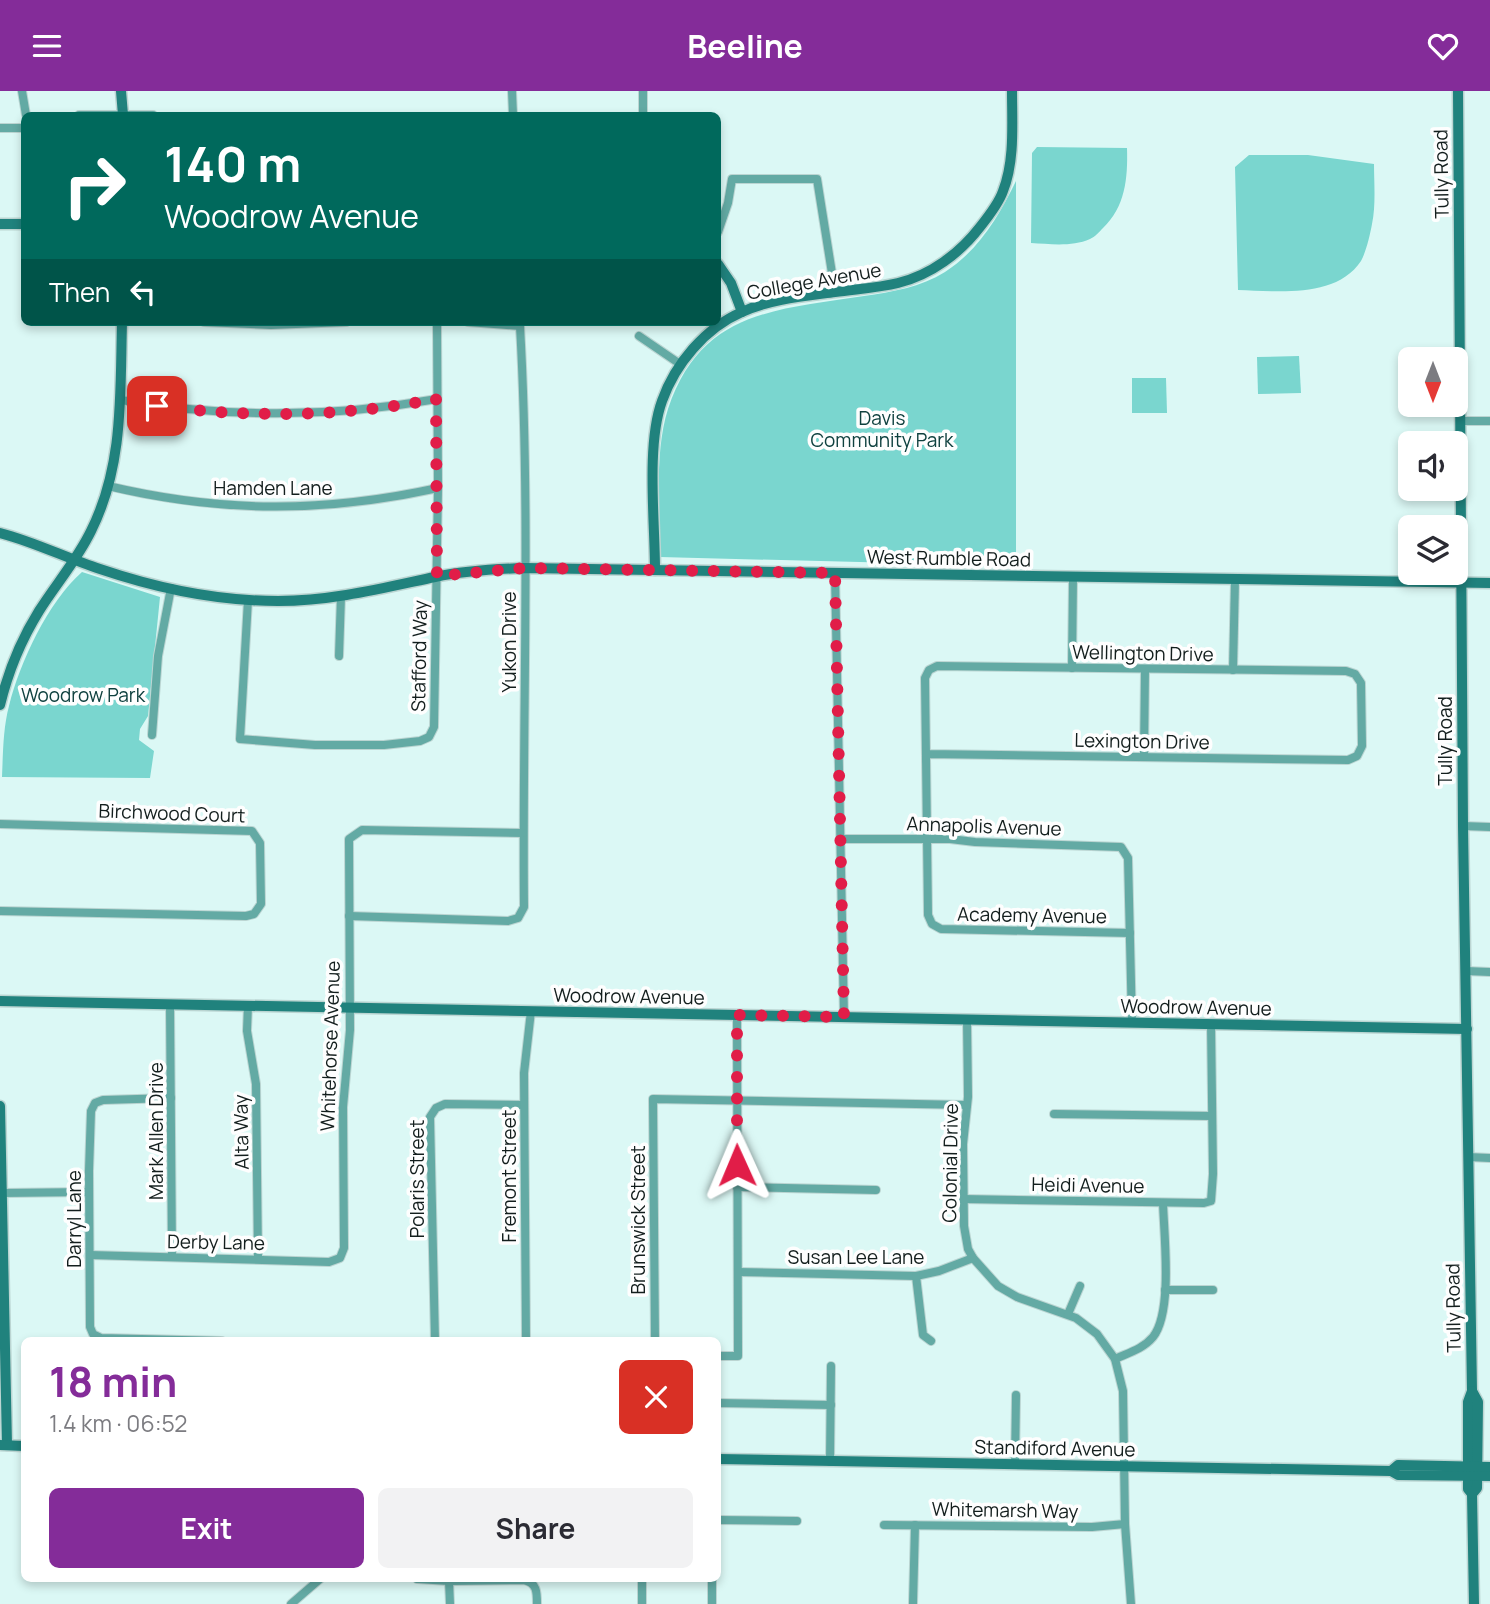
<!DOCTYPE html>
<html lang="en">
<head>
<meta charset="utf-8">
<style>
	body { margin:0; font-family:Manrope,sans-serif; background:#f2f2f3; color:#2b2b33; height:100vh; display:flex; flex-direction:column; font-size:26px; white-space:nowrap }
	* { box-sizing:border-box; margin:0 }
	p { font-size:23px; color:#7c7c81 }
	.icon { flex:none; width:38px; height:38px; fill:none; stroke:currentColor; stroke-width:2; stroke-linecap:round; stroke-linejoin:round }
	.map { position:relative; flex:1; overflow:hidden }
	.sheet { position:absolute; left:21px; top:1246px; width:700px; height:245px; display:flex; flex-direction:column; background:#fff; border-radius:10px; box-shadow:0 4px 10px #0003 }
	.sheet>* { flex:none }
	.hud { position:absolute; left:21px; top:21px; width:700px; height:214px; border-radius:10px; box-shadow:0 4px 10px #0003; background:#00695c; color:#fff; overflow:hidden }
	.needle { width:46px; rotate:180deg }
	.controls { position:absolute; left:1398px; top:256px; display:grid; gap:14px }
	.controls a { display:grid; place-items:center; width:70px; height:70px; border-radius:10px; background:#fff; box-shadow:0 4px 10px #0003; font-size:35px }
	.pin { position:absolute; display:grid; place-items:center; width:60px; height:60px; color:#fff; margin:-30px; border-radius:14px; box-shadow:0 4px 10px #0006 }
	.me { position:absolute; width:77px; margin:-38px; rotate:359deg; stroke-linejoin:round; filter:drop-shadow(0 0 5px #0008) }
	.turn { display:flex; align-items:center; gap:24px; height:147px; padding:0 28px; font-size:32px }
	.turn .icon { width:91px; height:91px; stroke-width:2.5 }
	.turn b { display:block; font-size:49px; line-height:60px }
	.then { display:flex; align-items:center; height:66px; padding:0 28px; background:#0003; gap:14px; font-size:26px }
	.round { display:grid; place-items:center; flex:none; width:74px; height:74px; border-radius:10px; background:#f2f2f3 }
	.head { display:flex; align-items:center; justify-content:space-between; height:119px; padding:0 28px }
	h1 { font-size:42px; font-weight:700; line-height:52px; color:#842c99 }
	.button { display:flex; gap:14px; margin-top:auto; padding:14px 28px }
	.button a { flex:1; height:80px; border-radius:10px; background:#842c99; color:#fff; font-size:28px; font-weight:700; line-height:80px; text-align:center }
	.button a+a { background:#f2f2f3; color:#2b2b33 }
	header { display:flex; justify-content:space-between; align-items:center; height:91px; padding:0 28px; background:#842c99; color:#fff; font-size:32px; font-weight:700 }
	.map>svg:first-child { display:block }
	.green { fill:#7ad6cf }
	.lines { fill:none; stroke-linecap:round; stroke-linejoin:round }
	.street-casing { stroke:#bbd5d2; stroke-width:10 }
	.secondary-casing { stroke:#bbd5d2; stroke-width:13 }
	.street { stroke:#63aaa4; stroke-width:8 }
	.secondary { stroke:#20827d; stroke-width:10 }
	.route { stroke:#e11d48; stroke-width:12; stroke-dasharray:0 21.6 }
	.labels { text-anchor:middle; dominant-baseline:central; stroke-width:7; stroke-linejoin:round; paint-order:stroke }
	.street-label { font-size:19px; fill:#131e1d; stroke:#fefefe }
	.park-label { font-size:19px; fill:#0f413f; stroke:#fefefe }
</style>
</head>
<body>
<header><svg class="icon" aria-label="menu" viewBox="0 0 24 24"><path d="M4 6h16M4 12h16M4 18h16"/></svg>Beeline<svg class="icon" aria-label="heart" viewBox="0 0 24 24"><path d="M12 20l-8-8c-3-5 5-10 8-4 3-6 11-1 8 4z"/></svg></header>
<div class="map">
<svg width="1490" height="1513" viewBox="0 0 1490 1513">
	<rect width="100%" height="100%" fill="#dbf8f5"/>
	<!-- green -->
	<g class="green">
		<path d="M1037 56 1127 57C1128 88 1125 116 1103 137 1099 141 1095 146 1090 148 1072 156 1050 153 1031 152L1032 62Z"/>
		<path d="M1249 64H1308L1374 73C1374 92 1376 114 1372 133 1370 144 1366 161 1361 170 1336 208 1276 200 1238 199L1235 76Z"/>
		<path d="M1016 90V475L660 466C660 420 654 362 668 318 701 219 776 219 864 205 892 201 921 196 945 181 979 159 999 125 1016 90Z"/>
		<polygon points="1299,265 1301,302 1258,303 1257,266"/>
		<polygon points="1132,287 1166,287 1167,322 1132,322"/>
		<path d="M82 481 160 506 148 625 140 638 139 649 154 660 150 687 2 686C3 663 3 637 9 615 20 571 48 511 82 481Z"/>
	</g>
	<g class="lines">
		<defs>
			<g id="street">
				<polyline points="22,0 26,24"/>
				<polyline points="512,0 513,24"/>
				<polyline points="643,0 643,24"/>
				<polyline points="79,24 153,24"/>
				<polyline points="0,37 24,37"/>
				<polyline points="718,141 728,112 732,88 817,88 835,201"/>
				<polyline points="204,231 271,234 346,231"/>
				<polyline points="639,245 680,273"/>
				<path d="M121 309C227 327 331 327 437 308"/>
				<polyline points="1460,330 1490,330"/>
				<path d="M108 395C222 422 324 422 438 397"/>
				<polyline points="835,483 844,926"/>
				<polyline points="248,509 240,648 315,654 384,654 420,650 429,646 434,636 438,397 437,231"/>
				<polyline points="339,565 341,505"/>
				<polyline points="1072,577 1073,486"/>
				<polyline points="1233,579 1235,489"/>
				<polyline points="152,644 158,565 171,497"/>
				<polyline points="926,663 1348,669 1357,665 1362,655 1361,592 1355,583 1346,580 937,575 929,579 925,587 928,824 932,833 941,838 1130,842"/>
				<polyline points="1144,666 1145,578"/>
				<polyline points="0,733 252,740 260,752 261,813 254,823 246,825 0,820"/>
				<polyline points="1463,735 1490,736"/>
				<polyline points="841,748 950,748 975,751 1121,756 1128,767 1132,932"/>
				<path d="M349 825 508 830 518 827 524 816C522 622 531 428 520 235L468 231"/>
				<polyline points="1466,880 1490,881"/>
				<polyline points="170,913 172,1166"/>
				<polyline points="248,914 247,940 256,993 258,1168"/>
				<polyline points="967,928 968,1006 963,1053 964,1135 968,1158 973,1167 998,1195 1017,1206 1076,1227 1097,1243 1115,1268 1123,1300 1125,1433 1131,1513"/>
				<polyline points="171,1007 103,1009 95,1012 91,1020 89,1080 90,1236 93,1243 101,1247 222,1250"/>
				<polyline points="1054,1023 1212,1025"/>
				<polyline points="1468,1066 1490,1067"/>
				<polyline points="737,1096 876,1099"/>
				<polyline points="1,1102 89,1101"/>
				<polyline points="963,1108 1204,1112 1211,1110 1213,1083 1211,933"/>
				<polyline points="90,1164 329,1171 340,1167 344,1157 343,1016 350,939 349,748 362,739 523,742"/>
				<polyline points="738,1181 916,1185 939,1180 973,1167"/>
				<polyline points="916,1185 923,1244 931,1250"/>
				<polyline points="1165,1199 1213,1199"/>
				<polyline points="1068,1223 1080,1195"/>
				<polyline points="435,1250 430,1026 436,1017 445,1013 524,1014"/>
				<polyline points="526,1250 524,982 531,920"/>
				<polyline points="655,1250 653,1008 967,1014"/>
				<polyline points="718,1265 738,1265 737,924"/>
				<path d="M1115 1268C1128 1262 1143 1258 1153 1246 1173 1221 1164 1145 1163 1112"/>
				<polyline points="718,1312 831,1314"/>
				<polyline points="830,1371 831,1275"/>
				<polyline points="1015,1374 1016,1304"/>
				<polyline points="718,1429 797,1430"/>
				<polyline points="884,1434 1092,1436 1125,1433"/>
				<path d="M417 1488 449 1490 524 1489C537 1492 537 1501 537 1513"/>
				<polyline points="642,1488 642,1513"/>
				<polyline points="712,1488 712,1513"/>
				<polyline points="449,1490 450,1513"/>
				<polyline points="291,1513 320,1488"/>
				<polyline points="913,1513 915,1434"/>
			</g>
			<g id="secondary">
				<polyline points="121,0 123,24"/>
				<polyline points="1458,0 1463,735 1472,1300 1468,1311 1468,1398 1472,1403 1474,1513"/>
				<polyline points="0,133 24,133"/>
				<polyline points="718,173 731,192 742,221"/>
				<path d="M0 442C35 451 66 467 100 478 156 497 218 510 278 510 332 510 383 497 435 486 464 480 495 478 525 477L1490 492"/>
				<path d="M655 479C655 431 646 354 662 310 675 273 705 237 742 221 770 208 805 205 835 201 856 198 878 197 898 192 931 184 960 162 980 136 988 126 999 112 1003 100 1015 70 1012 32 1012 0"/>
				<path d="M0 614C8 581 21 549 39 520 56 493 77 469 91 440 124 374 120 303 122 231"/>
				<polyline points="0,910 1467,938"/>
				<polyline points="0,1015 7,1354"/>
				<polyline points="1472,1300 1478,1311 1477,1397 1472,1403"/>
				<polyline points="0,1354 24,1355"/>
				<polyline points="718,1368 1391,1380 1398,1384 1490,1385"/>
				<polyline points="1391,1380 1398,1374 1490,1376"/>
			</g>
		</defs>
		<!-- street casing -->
		<use href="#street" class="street-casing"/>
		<!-- secondary casing -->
		<use href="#secondary" class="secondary-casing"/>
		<!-- street -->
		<use href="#street" class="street"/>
		<!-- secondary -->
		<use href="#secondary" class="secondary"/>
	</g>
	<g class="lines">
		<!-- route -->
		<path class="route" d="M157 315C251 327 343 326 436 308L437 485 525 477 835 482 844 926 737 924V1074"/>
	</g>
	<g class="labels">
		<!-- street labels -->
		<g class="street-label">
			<text transform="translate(1441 83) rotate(-91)">Tully Road</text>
			<text transform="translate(814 190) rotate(-10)">College Avenue</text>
			<text x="273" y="397">Hamden Lane</text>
			<text transform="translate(949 467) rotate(1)">West Rumble Road</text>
			<text transform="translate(509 551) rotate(-90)">Yukon Drive</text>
			<text transform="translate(1143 562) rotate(1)">Wellington Drive</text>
			<text transform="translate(419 565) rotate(-89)">Stafford Way</text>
			<text transform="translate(1142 650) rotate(1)">Lexington Drive</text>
			<text transform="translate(1445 650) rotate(-90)">Tully Road</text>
			<text transform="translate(172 722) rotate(2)">Birchwood Court</text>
			<text transform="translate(984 735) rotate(2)">Annapolis Avenue</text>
			<text transform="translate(1032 824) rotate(1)">Academy Avenue</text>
			<text transform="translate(629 905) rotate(1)">Woodrow Avenue</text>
			<text transform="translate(1196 916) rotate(1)">Woodrow Avenue</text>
			<text transform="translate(330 955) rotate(-88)">Whitehorse Avenue</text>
			<text transform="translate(156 1040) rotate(-90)">Mark Allen Drive</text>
			<text transform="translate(241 1041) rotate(-91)">Alta Way</text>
			<text transform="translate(950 1072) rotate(-89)">Colonial Drive</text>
			<text transform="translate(509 1085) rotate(-90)">Fremont Street</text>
			<text transform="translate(417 1088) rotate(-90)">Polaris Street</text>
			<text transform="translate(1088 1094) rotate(1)">Heidi Avenue</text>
			<text transform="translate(74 1128) rotate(-90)">Darryl Lane</text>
			<text transform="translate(638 1129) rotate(-90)">Brunswick Street</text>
			<text transform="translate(216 1151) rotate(1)">Derby Lane</text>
			<text x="856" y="1166">Susan Lee Lane</text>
			<text transform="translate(1453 1217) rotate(-91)">Tully Road</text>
			<text transform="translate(1055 1357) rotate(1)">Standiford Avenue</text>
			<text transform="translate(1005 1419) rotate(1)">Whitemarsh Way</text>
		</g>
		<!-- park labels -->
		<g class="park-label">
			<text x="882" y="327">Davis<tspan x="882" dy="22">Community Park</tspan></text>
			<text x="83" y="604">Woodrow Park</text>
		</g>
	</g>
</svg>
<div class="controls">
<a><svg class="needle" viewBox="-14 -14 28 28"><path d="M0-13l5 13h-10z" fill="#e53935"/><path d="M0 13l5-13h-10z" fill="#7c7c81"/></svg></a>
<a><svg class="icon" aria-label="sound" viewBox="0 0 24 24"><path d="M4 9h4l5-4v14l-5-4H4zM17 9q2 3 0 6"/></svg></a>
<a><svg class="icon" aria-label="layers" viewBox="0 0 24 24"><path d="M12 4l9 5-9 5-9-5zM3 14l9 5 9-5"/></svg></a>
</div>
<div class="pin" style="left:157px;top:315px;background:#d93025"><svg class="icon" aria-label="arrive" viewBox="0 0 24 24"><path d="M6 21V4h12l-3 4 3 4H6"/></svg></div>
<svg class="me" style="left:737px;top:1074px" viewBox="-20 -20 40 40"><path d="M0-17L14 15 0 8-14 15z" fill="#e11d48" stroke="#fff" stroke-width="4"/></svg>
<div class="hud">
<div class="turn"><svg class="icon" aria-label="right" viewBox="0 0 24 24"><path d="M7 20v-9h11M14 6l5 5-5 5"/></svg><div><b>140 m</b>Woodrow Avenue</div></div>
<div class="then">Then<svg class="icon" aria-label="left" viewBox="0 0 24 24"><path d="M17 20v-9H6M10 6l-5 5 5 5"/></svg></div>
</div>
<section class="sheet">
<div class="head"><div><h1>18 min</h1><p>1.4 km · 06:52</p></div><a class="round" style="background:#d93025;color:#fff"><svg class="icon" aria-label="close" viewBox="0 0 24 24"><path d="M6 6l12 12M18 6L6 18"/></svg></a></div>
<div class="button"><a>Exit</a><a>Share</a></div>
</section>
</div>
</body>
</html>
